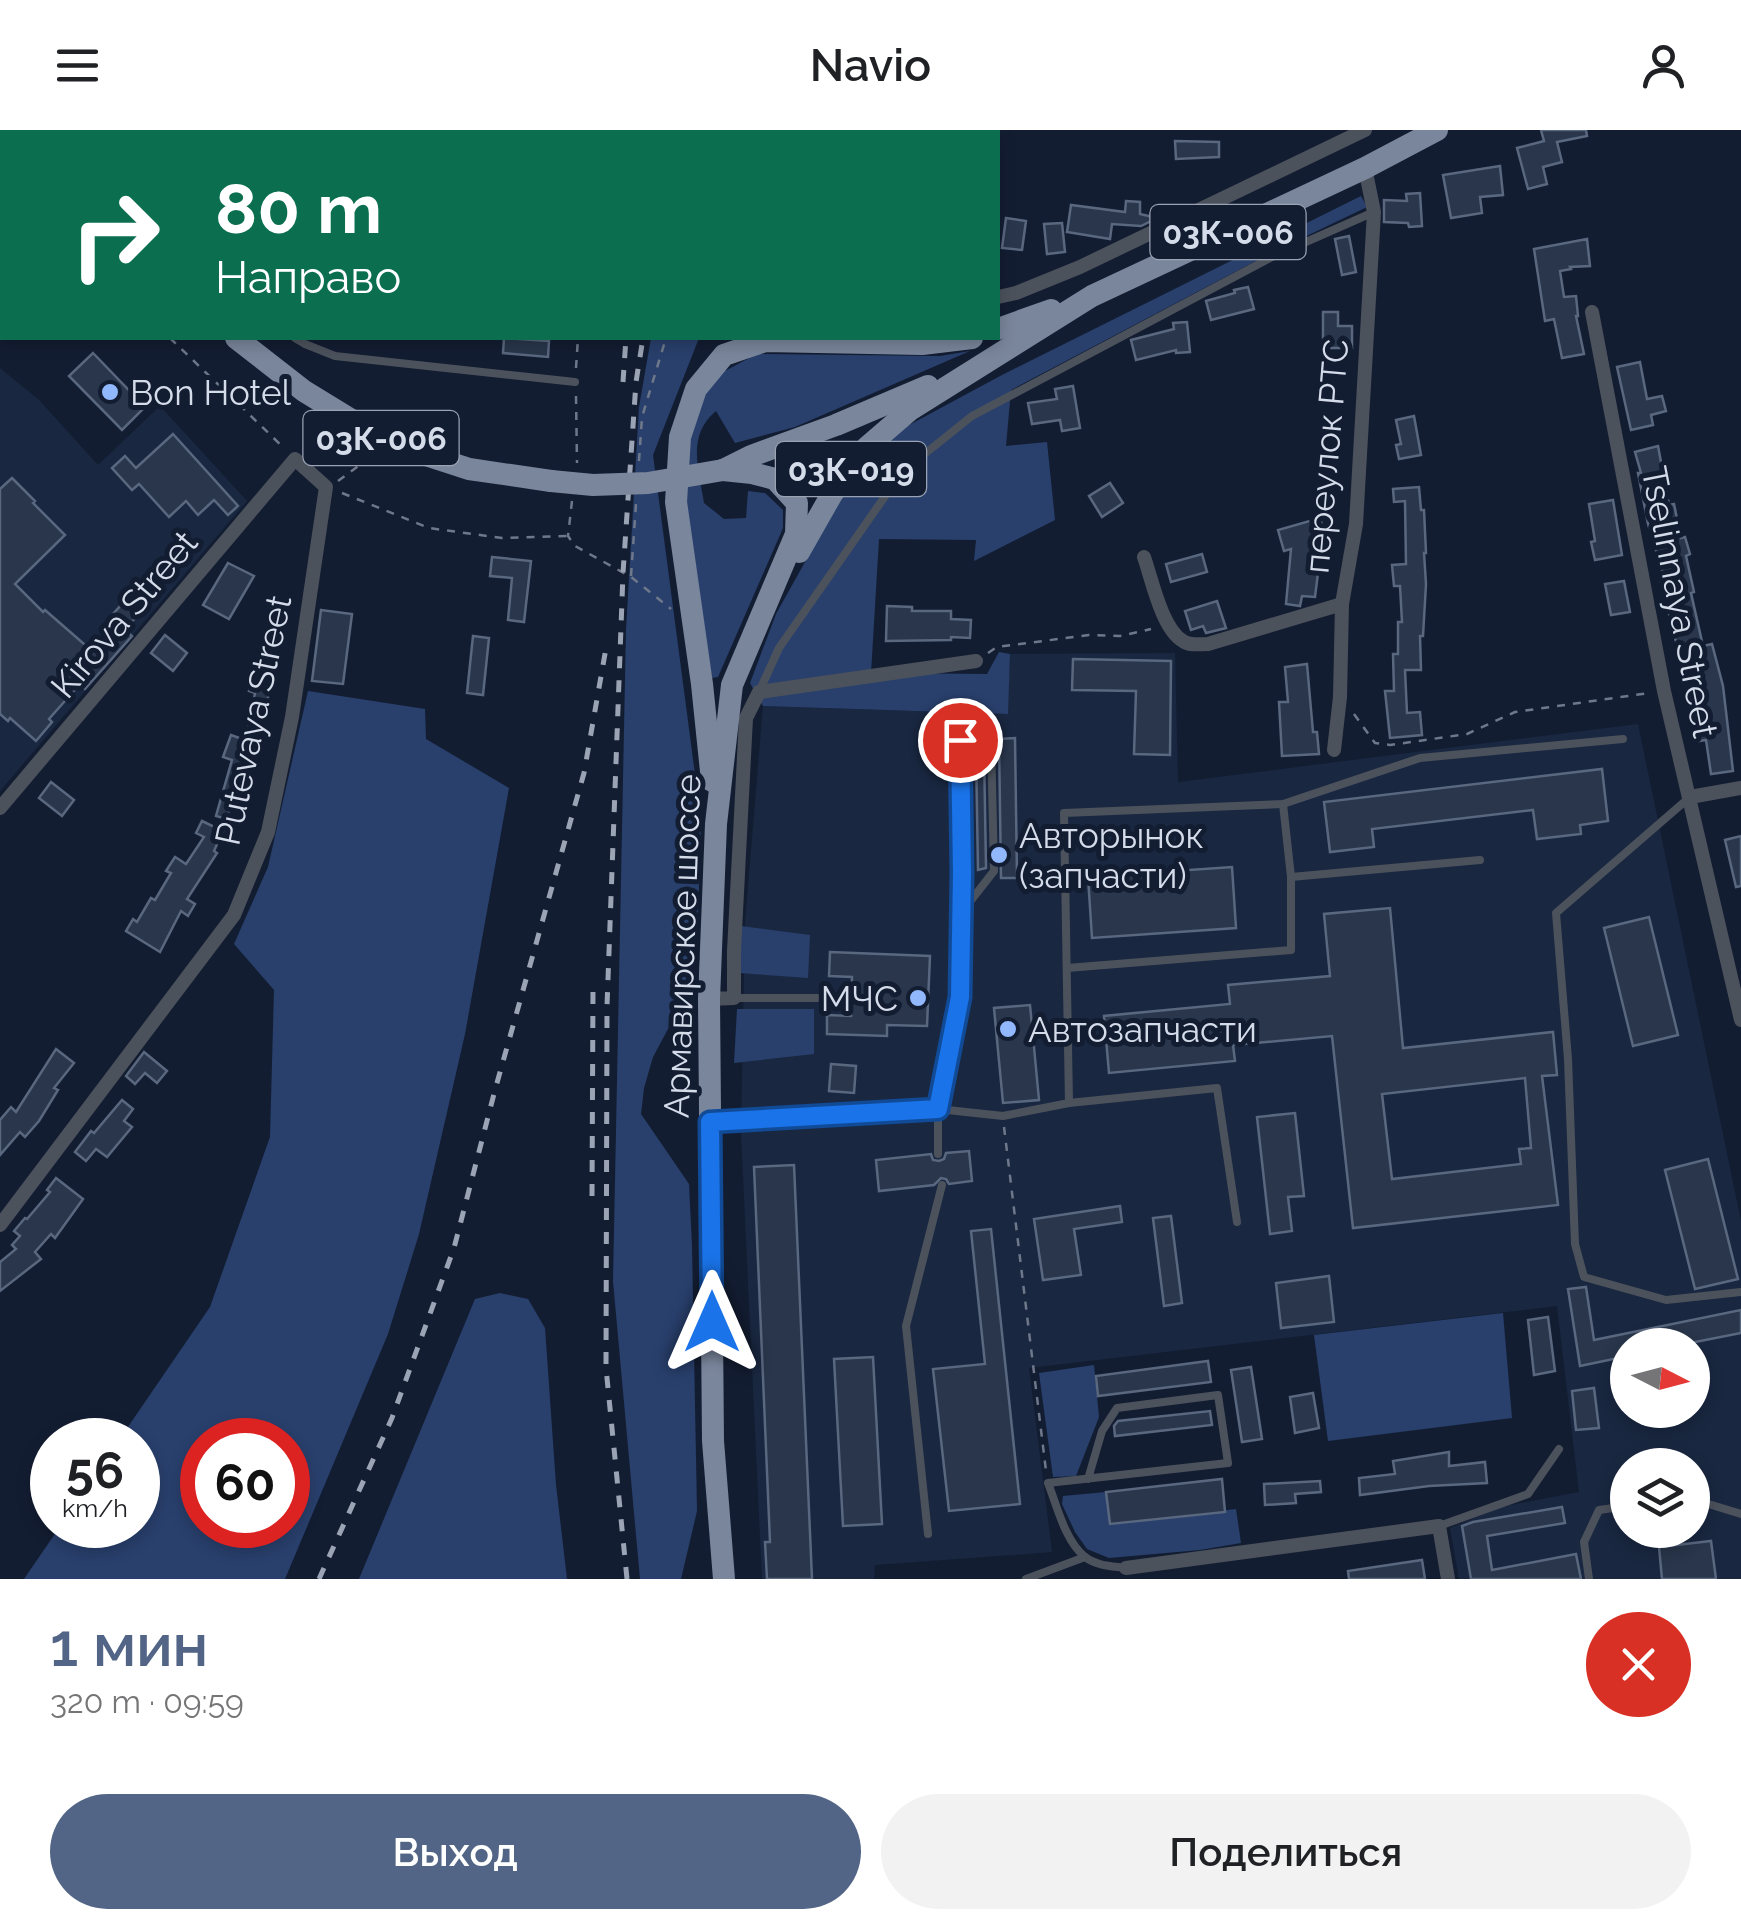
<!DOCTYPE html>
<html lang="ru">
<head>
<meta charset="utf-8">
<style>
	body { margin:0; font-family:Raleway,sans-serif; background:#f2f2f2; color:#202124; height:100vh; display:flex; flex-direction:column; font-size:38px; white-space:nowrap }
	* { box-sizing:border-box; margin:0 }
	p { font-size:32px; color:#757577 }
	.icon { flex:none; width:55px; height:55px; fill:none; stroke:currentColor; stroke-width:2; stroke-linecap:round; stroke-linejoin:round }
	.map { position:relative; height:1449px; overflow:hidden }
	.details { display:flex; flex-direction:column; background:#fff; flex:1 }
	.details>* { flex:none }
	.top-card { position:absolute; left:0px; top:0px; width:1000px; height:210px; box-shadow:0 5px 15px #0003; background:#0b6e4f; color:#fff; overflow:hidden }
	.needle { width:65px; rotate:96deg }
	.fabs { position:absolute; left:1610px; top:1198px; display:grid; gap:20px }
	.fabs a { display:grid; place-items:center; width:100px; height:100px; border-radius:50%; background:#fff; box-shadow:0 5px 15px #0003; font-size:50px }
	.speed { position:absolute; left:30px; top:1288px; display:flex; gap:20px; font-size:50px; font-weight:700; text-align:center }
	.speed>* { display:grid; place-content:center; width:130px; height:130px; border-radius:50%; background:#fff; box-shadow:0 5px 15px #0003; line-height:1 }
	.speed small { font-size:25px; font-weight:400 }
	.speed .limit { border:15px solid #d22; background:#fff; color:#111 }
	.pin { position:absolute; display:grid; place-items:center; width:85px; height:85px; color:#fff; margin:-42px; border:5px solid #fff; border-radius:50%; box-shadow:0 2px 10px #0007 }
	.me { position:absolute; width:110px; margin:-55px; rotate:0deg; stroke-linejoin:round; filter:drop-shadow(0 0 8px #0008) }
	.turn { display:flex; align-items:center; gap:35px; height:210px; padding:0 50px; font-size:45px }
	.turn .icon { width:130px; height:130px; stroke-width:2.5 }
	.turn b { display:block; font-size:70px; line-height:85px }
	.round { display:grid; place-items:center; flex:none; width:105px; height:105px; border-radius:52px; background:#f2f2f2 }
	.summary { display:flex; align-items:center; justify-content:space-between; height:170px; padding:0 50px }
	h1 { font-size:60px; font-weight:600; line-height:75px; color:#536586 }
	.action { display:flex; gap:20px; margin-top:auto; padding:20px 50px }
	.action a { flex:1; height:115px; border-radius:60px; background:#536586; color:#fff; font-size:40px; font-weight:600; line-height:115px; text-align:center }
	.action a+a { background:#f2f2f2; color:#202124 }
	header { display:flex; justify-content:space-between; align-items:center; height:130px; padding:0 50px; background:#fff; font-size:45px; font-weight:600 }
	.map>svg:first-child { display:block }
	.built { fill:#192740; fill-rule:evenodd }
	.green { fill:#29406d; fill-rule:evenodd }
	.building { fill:#29364b; stroke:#59677f; stroke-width:2.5; fill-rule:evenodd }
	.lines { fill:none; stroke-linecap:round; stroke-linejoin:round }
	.path { stroke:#6f788a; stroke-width:2.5; stroke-dasharray:8 8; stroke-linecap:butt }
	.lane { stroke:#4c525c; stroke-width:8 }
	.street { stroke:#4c525c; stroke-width:14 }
	.primary { stroke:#7a869c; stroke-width:22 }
	.rail { stroke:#9ba4b4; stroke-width:5; stroke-dasharray:12 12; stroke-linecap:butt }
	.primary-bridge { stroke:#7a869c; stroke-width:22 }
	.route-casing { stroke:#114b97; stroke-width:25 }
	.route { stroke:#1a73e8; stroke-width:18 }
	.poi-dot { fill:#91b8fd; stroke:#131d32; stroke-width:4 }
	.labels { text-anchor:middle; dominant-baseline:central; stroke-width:10; stroke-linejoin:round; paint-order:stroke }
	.shield { fill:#131d32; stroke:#9aa3b3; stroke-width:2.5 }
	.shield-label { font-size:32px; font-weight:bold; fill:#d4dcea }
	.poi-label { font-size:35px; fill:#d4dcea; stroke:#131d32; text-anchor:start }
	.street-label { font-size:35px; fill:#d4dcea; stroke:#131d32 }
</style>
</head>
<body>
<header><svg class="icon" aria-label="menu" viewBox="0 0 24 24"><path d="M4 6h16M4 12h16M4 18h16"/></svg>Navio<svg class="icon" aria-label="person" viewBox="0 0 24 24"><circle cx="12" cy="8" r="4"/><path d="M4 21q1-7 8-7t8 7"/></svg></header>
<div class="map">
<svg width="1741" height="1449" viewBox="0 0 1741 1449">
	<rect width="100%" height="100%" fill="#131d32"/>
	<!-- built -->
	<g class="built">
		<polygon points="0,238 39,270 98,335 160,276 247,371 0,661"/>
		<path d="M1175 523 1178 652 1638 594 1741 1091V1449H1459L1450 1398 1500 1377 1579 1362 1557 1176 1029 1238 1052 1422 875 1435 874 1449H762L741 1003 745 793 763 576 1007 584 1010 524ZM1628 1215H1692V1280H1628ZM1628 1335H1692V1400H1628Z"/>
	</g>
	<!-- green -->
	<g class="green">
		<polygon points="1361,66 1367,77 1269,124 1011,260 1006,316 1047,312 1055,390 974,431 976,410 879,409 871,543 987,544 999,522 1010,524 1008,584 763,576 750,553 776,484 844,362 898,301 1002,245"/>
		<polygon points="651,208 699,208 653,325 701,690 698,785 682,871 672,874 669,897 653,927 644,958 641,984 689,1054 692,1116 697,1381 681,1449 640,1449 613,1151 626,500 639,277"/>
		<path d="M970 221 795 297 735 313 716 281C686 306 699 339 704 373L724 389 746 388 748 361 765 363 783 380V398L718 547 712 548 684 371 686 318 698 275 721 243 757 224 940 226Z"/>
		<path d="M308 561 425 579 426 609 509 658 465 904 419 1104 388 1204 285 1449H24L61 1395H138V1310H119L210 1177 270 1007 274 860 234 814 268 737ZM202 1310H288V1395H202Z"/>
		<polygon points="741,796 810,805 808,848 739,843"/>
		<polygon points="737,879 814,879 814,924 734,933"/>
		<polygon points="500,1163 528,1169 545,1198 556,1355 567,1449 359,1449 475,1169"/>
		<polygon points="1503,1183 1512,1288 1328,1311 1314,1205"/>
		<polygon points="1094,1235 1099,1287 1076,1346 1053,1347 1039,1243"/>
		<polygon points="1106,1362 1111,1394 1236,1379 1241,1413 1200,1420 1109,1428 1087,1419 1075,1402 1062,1374 1063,1366"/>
	</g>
	<!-- building -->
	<g class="building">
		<polygon points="1541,0 1586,0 1587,6 1557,12 1562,32 1543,37 1547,54 1528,59 1517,18 1544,11"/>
		<polygon points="1175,11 1219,12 1219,27 1176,29"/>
		<polygon points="1500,36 1503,65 1480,67 1482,83 1451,88 1443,45"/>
		<polygon points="1420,63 1422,96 1409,97 1408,93 1384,92 1384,70 1407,71 1406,64"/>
		<polygon points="1126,71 1140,72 1140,84 1157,88 1141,96 1112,94 1110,109 1067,102 1071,75 1125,82"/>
		<polygon points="1006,88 1026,91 1022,120 1002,118"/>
		<polygon points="1062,93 1065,122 1047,124 1044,94"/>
		<polygon points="1349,106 1356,142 1342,145 1335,109"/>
		<polygon points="1587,109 1590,136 1570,137 1571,139 1560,141 1564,167 1576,166 1578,186 1576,186 1584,224 1562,228 1554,189 1545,191 1534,119"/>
		<polygon points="1248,157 1254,179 1211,190 1206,171 1235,163 1234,160"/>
		<polygon points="1323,182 1338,182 1338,196 1352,196 1352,218 1323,218"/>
		<polygon points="1187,192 1190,222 1176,223 1176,220 1136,230 1131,210 1174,199 1173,193"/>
		<polygon points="504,208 549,211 548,227 503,223"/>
		<polygon points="93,223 145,277 122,300 69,246"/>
		<polygon points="1640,232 1647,269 1662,266 1666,281 1651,285 1653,295 1631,300 1617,237"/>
		<polygon points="1073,256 1080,298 1062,301 1060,290 1032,294 1028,273 1057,269 1055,259"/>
		<polygon points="1414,286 1421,325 1399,329 1396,315 1401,314 1396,290"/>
		<polygon points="173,304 238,376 228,385 214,370 198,385 186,371 169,387 139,354 132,360 112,338 125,326 136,338"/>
		<polygon points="1658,316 1669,375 1674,374 1681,408 1685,407 1690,424 1686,426 1694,462 1691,463 1703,516 1712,514 1723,556 1733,641 1711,644 1706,610 1699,611 1696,576 1693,577 1665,469 1660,448 1664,447 1648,394 1638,343 1641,343 1635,322"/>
		<polygon points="12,348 35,371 33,373 65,405 15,454 43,482 45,480 92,521 117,493 132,506 85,559 80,554 49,589 52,592 36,611 10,588 8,591 0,584 0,359"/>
		<polygon points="1110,353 1123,373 1102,387 1089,366"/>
		<polygon points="1419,357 1421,380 1424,380 1426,423 1424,423 1426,454 1423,506 1420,506 1421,540 1405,540 1407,583 1420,582 1422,605 1390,608 1385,561 1394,561 1393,524 1398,524 1398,492 1402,492 1400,456 1394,456 1392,435 1406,434 1405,371 1394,372 1393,359"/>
		<polygon points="1613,370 1622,425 1595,430 1591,412 1595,411 1589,374"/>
		<polygon points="1320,388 1326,409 1314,412 1312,442 1318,443 1315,467 1302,466 1300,476 1286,474 1291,419 1284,421 1278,400"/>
		<polygon points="1202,424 1207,442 1171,452 1166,434"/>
		<polygon points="492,427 531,431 524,492 508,490 512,448 490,446"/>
		<polygon points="228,433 254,446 229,489 203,475"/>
		<polygon points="1624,451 1630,482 1611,485 1605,454"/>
		<polygon points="139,455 153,468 128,496 114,483"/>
		<polygon points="1217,471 1226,498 1206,503 1203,496 1191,500 1185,481"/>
		<polygon points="887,476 912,477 912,481 951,481 951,489 971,490 970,508 951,507 951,510 886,511"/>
		<polygon points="321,480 352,484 343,554 312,551"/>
		<polygon points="165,505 187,523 173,541 151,523"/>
		<polygon points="473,506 489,508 483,565 467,563"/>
		<polygon points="1073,529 1171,531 1170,625 1134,624 1136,561 1072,560"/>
		<polygon points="1307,534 1313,602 1317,602 1319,624 1282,626 1279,572 1288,572 1285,537"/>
		<polygon points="254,543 274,548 268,567 262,602 248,600 255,563 249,561"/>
		<polygon points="231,605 253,613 238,654 242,655 235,678 231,676 226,689 216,686 232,630 223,627"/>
		<polygon points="1015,608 1017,748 1001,748 999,609"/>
		<polygon points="984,621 986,738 978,740 976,622"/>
		<polygon points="1602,639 1608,691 1580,695 1581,704 1537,709 1533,680 1372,699 1374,717 1330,722 1324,672"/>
		<polygon points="51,652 74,670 62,686 39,668"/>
		<polygon points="202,691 223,701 214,721 217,723 187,769 195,774 188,786 181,781 160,822 126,801 133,789 137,792 151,768 155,770 171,743 166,741 175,727 186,734 204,707 196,703"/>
		<polygon points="1741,706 1741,756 1736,757 1725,710"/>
		<polygon points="1232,737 1236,798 1092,808 1088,747"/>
		<path d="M1390 778 1403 918 1553 902 1557 945 1542 946 1558 1075 1353 1098 1332 906 1233 915 1235 931 1109 943 1104 886 1230 874 1228 855 1330 846 1324 784ZM1525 948 1531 1018 1519 1019 1521 1034 1392 1049 1382 964Z"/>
		<polygon points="1649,787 1678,905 1633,916 1604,798"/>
		<polygon points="830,822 930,826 927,896 887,895 887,906 827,904 827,885 851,886 852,847 829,846"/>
		<polygon points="1030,875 1039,970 1003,973 994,878"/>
		<polygon points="56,919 74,933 54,958 58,960 39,991 25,1007 20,1002 0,1025 0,990 11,977 16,982"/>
		<polygon points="144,922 167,941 157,953 145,943 135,954 126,946"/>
		<polygon points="831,934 856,936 854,963 829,961"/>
		<polygon points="122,970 133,979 124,991 132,997 107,1027 96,1019 86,1031 75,1022 91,1001 94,1003"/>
		<polygon points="1295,983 1304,1066 1288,1067 1292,1101 1270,1104 1257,987"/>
		<polygon points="969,1021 972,1051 949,1054 946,1049 941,1048 934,1055 879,1061 876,1030 931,1024 933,1030 939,1031 944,1029 946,1023"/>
		<polygon points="1708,1029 1738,1149 1695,1159 1665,1040"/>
		<polygon points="794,1035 812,1449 767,1449 765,1412 770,1412 754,1037"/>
		<polygon points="56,1048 83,1069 55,1108 51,1104 35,1122 41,1129 0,1161 0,1132 16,1119 12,1115 20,1106 14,1101 25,1088 27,1089 50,1062 47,1060"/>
		<polygon points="1120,1076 1122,1092 1074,1099 1081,1145 1043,1150 1034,1089"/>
		<polygon points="1171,1086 1182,1173 1164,1176 1153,1088"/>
		<polygon points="991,1099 1020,1374 949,1381 933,1239 985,1234 971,1101"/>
		<polygon points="1329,1146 1334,1192 1281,1198 1276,1153"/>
		<polygon points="1586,1157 1594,1210 1741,1180 1741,1203 1680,1215 1628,1215 1628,1226 1580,1236 1568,1159"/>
		<polygon points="1548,1187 1555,1241 1534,1245 1528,1190"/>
		<polygon points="873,1227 882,1394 843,1396 834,1229"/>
		<polygon points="1208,1231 1211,1252 1098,1266 1096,1246"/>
		<polygon points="1251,1237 1262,1309 1242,1312 1231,1240"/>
		<polygon points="1594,1258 1599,1298 1576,1300 1572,1261"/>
		<polygon points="1313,1263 1319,1298 1295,1303 1290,1267"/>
		<polygon points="1210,1281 1212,1295 1115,1306 1114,1296 1118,1291"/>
		<polygon points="1449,1322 1449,1336 1485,1332 1487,1353 1429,1356 1360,1365 1359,1348 1395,1344 1393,1331"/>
		<polygon points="1222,1349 1225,1382 1110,1394 1106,1362"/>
		<polygon points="1320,1351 1321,1362 1295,1364 1296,1373 1265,1375 1264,1354"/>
		<polygon points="1562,1377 1565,1393 1487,1406 1492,1440 1576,1424 1581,1449 1471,1449 1462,1396 1473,1392"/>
		<polygon points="1711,1411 1716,1449 1662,1449 1659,1417"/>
		<polygon points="1422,1430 1425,1449 1349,1449 1348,1441"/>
	</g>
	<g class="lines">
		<!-- path -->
		<g class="path">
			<polyline points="583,0 583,2"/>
			<polyline points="693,2 693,0"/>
			<polyline points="170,208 284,318"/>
			<polyline points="576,238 578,208"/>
			<polyline points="576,266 577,333"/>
			<polyline points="639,331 642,287 666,208"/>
			<polyline points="338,351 372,326"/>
			<polyline points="342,363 429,398 502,408 567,406"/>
			<polyline points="572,371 568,406 575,416 631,447 671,479"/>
			<polyline points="631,446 636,374"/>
			<polyline points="988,523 997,517 1089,505 1120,506 1151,499"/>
			<polyline points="1354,584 1375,613 1390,615 1467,604 1515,582 1649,563"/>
			<polyline points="1004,997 1046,1341"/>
		</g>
		<!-- lane -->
		<g class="lane">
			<polyline points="9,0 12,2"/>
			<polyline points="0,71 2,73"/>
			<polyline points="295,208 305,214 335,226 575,252"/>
			<polyline points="759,562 779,518 902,342 972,286 1272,127 1374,82"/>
			<polyline points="1690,667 1556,783 1568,929 1575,1114 1584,1147 1666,1170 1741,1162"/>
			<polyline points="1291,747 1480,730"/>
			<polyline points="1067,838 1291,820 1291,747 1283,674"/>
			<polyline points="734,868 817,868"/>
			<polyline points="1069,973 1217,958 1237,1092"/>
			<polyline points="715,992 938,979 1003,986 1069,973 1064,683 1283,674 1420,628 1623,609"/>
			<polyline points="938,1024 938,979 959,867 962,743 960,610 991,610 994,741 961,783"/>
			<path d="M1088 1349 1102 1301 1117 1278 1218 1265 1228 1333 1048 1353C1057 1376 1065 1411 1085 1427 1097 1436 1112 1436 1126 1438"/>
			<polyline points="1692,1369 1741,1384"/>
			<polyline points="1439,1396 1528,1364 1559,1319"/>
			<polyline points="928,1404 906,1196 942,1055"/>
			<polyline points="1026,1449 1085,1427"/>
			<polyline points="1589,1449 1584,1412 1599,1380 1628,1376"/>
		</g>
		<!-- street -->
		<g class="street">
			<polyline points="829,2 829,0"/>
			<polyline points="998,167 1016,163 1080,137 1365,0"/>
			<polyline points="1592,182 1664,561 1741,890"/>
			<path d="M1144 427C1152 450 1162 499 1183 511 1190 516 1200 514 1208 514L1342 474"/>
			<polyline points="1334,620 1340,567 1342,474 1356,394 1374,82 1365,38"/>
			<polyline points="1690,667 1741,658"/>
			<polyline points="0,678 295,329 326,357 292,587 268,702 234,785 0,1095"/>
			<polyline points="709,869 734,868 734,821 746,588 759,562 976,531"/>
			<polyline points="1126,1438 1439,1396 1448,1449"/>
		</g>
		<!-- primary -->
		<g class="primary">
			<polyline points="0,23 2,25"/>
			<polyline points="998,199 1051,180"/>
			<polyline points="236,208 304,261 389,313 469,339 551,351"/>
			<polyline points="723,340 752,343 775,349 797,373 796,404 732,555 716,694 709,869 713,1311 724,1449"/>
			<polyline points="723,340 751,326 836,295 928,256"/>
			<polyline points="799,422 832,364 867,317 910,280 1092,166 1365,38 1437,0"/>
			<polyline points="712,651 702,554 676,372 680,307 696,259 724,225 765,211 922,214 972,208"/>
		</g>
		<!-- rail -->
		<g class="rail">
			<polyline points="636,2 636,0"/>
			<polyline points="659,2 659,0"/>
			<polyline points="677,2 677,0"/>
			<polyline points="623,252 626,208"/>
			<polyline points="592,1066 593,857"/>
			<polyline points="319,1449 392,1288 454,1118 495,960 584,643 606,518"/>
			<polyline points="627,1449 606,1238 607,876 623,443 636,252 643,208"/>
		</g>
		<!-- primary-bridge -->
		<polyline class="primary-bridge" points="551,351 593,355 648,353 723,340"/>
	</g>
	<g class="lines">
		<defs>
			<polyline id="route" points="712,1192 710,992 938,979 960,867 962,743 960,610"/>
		</defs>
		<!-- route casing -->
		<use href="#route" class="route-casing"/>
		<!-- route -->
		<use href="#route" class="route"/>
	</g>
	<!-- markers -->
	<g class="poi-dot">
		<circle cx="110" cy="262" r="10"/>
		<circle cx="999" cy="725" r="10"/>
		<circle cx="918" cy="868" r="10"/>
		<circle cx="1008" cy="899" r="10"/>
	</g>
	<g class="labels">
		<!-- shield labels -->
		<g class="shield">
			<rect x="1150.5" y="75" width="155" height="54" rx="8"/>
			<rect x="303.5" y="281" width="155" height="54" rx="8"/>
			<rect x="776" y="312" width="150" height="54" rx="8"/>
		</g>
		<g class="shield-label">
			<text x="1228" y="102">03К-006</text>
			<text x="381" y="308">03К-006</text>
			<text x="851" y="339">03К-019</text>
		</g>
		<!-- poi labels -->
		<g class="poi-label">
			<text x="130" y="262">Bon Hotel</text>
			<text x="1019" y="705">Авторынок<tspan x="1019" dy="40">(запчасти)</tspan></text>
			<text x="898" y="868" text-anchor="end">МЧС</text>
			<text x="1028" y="899">Автозапчасти</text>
		</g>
		<!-- street labels -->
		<g class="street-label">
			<text transform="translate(1326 326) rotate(-85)">переулок РТС</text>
			<text transform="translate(1680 472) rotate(79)">Tselinnaya Street</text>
			<text transform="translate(124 484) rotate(-50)">Kirova Street</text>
			<text transform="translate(253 590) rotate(-78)">Putevaya Street</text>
			<text transform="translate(682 816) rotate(-88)">Армавирское шоссе</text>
		</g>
	</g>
</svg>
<div class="fabs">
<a><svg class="needle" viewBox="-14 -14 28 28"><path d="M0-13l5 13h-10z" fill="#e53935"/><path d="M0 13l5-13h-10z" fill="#757577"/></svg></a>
<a><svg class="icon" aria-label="layers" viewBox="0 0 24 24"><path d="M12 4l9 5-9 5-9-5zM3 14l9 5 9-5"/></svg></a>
</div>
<div class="speed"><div>56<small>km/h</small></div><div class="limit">60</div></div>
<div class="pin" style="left:960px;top:610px;background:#d93025"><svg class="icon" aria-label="arrive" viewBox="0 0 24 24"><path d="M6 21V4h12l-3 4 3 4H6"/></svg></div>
<svg class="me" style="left:712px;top:1192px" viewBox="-20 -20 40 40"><path d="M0-17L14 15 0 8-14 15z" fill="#1a73e8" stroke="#fff" stroke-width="4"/></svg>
<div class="top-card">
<div class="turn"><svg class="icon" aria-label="right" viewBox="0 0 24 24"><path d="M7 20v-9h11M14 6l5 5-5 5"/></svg><div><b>80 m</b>Направо</div></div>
</div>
</div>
<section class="details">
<div class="summary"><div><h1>1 мин</h1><p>320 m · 09:59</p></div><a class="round" style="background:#d93025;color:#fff"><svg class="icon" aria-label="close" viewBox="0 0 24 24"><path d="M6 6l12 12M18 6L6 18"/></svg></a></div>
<div class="action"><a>Выход</a><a>Поделиться</a></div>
</section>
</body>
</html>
